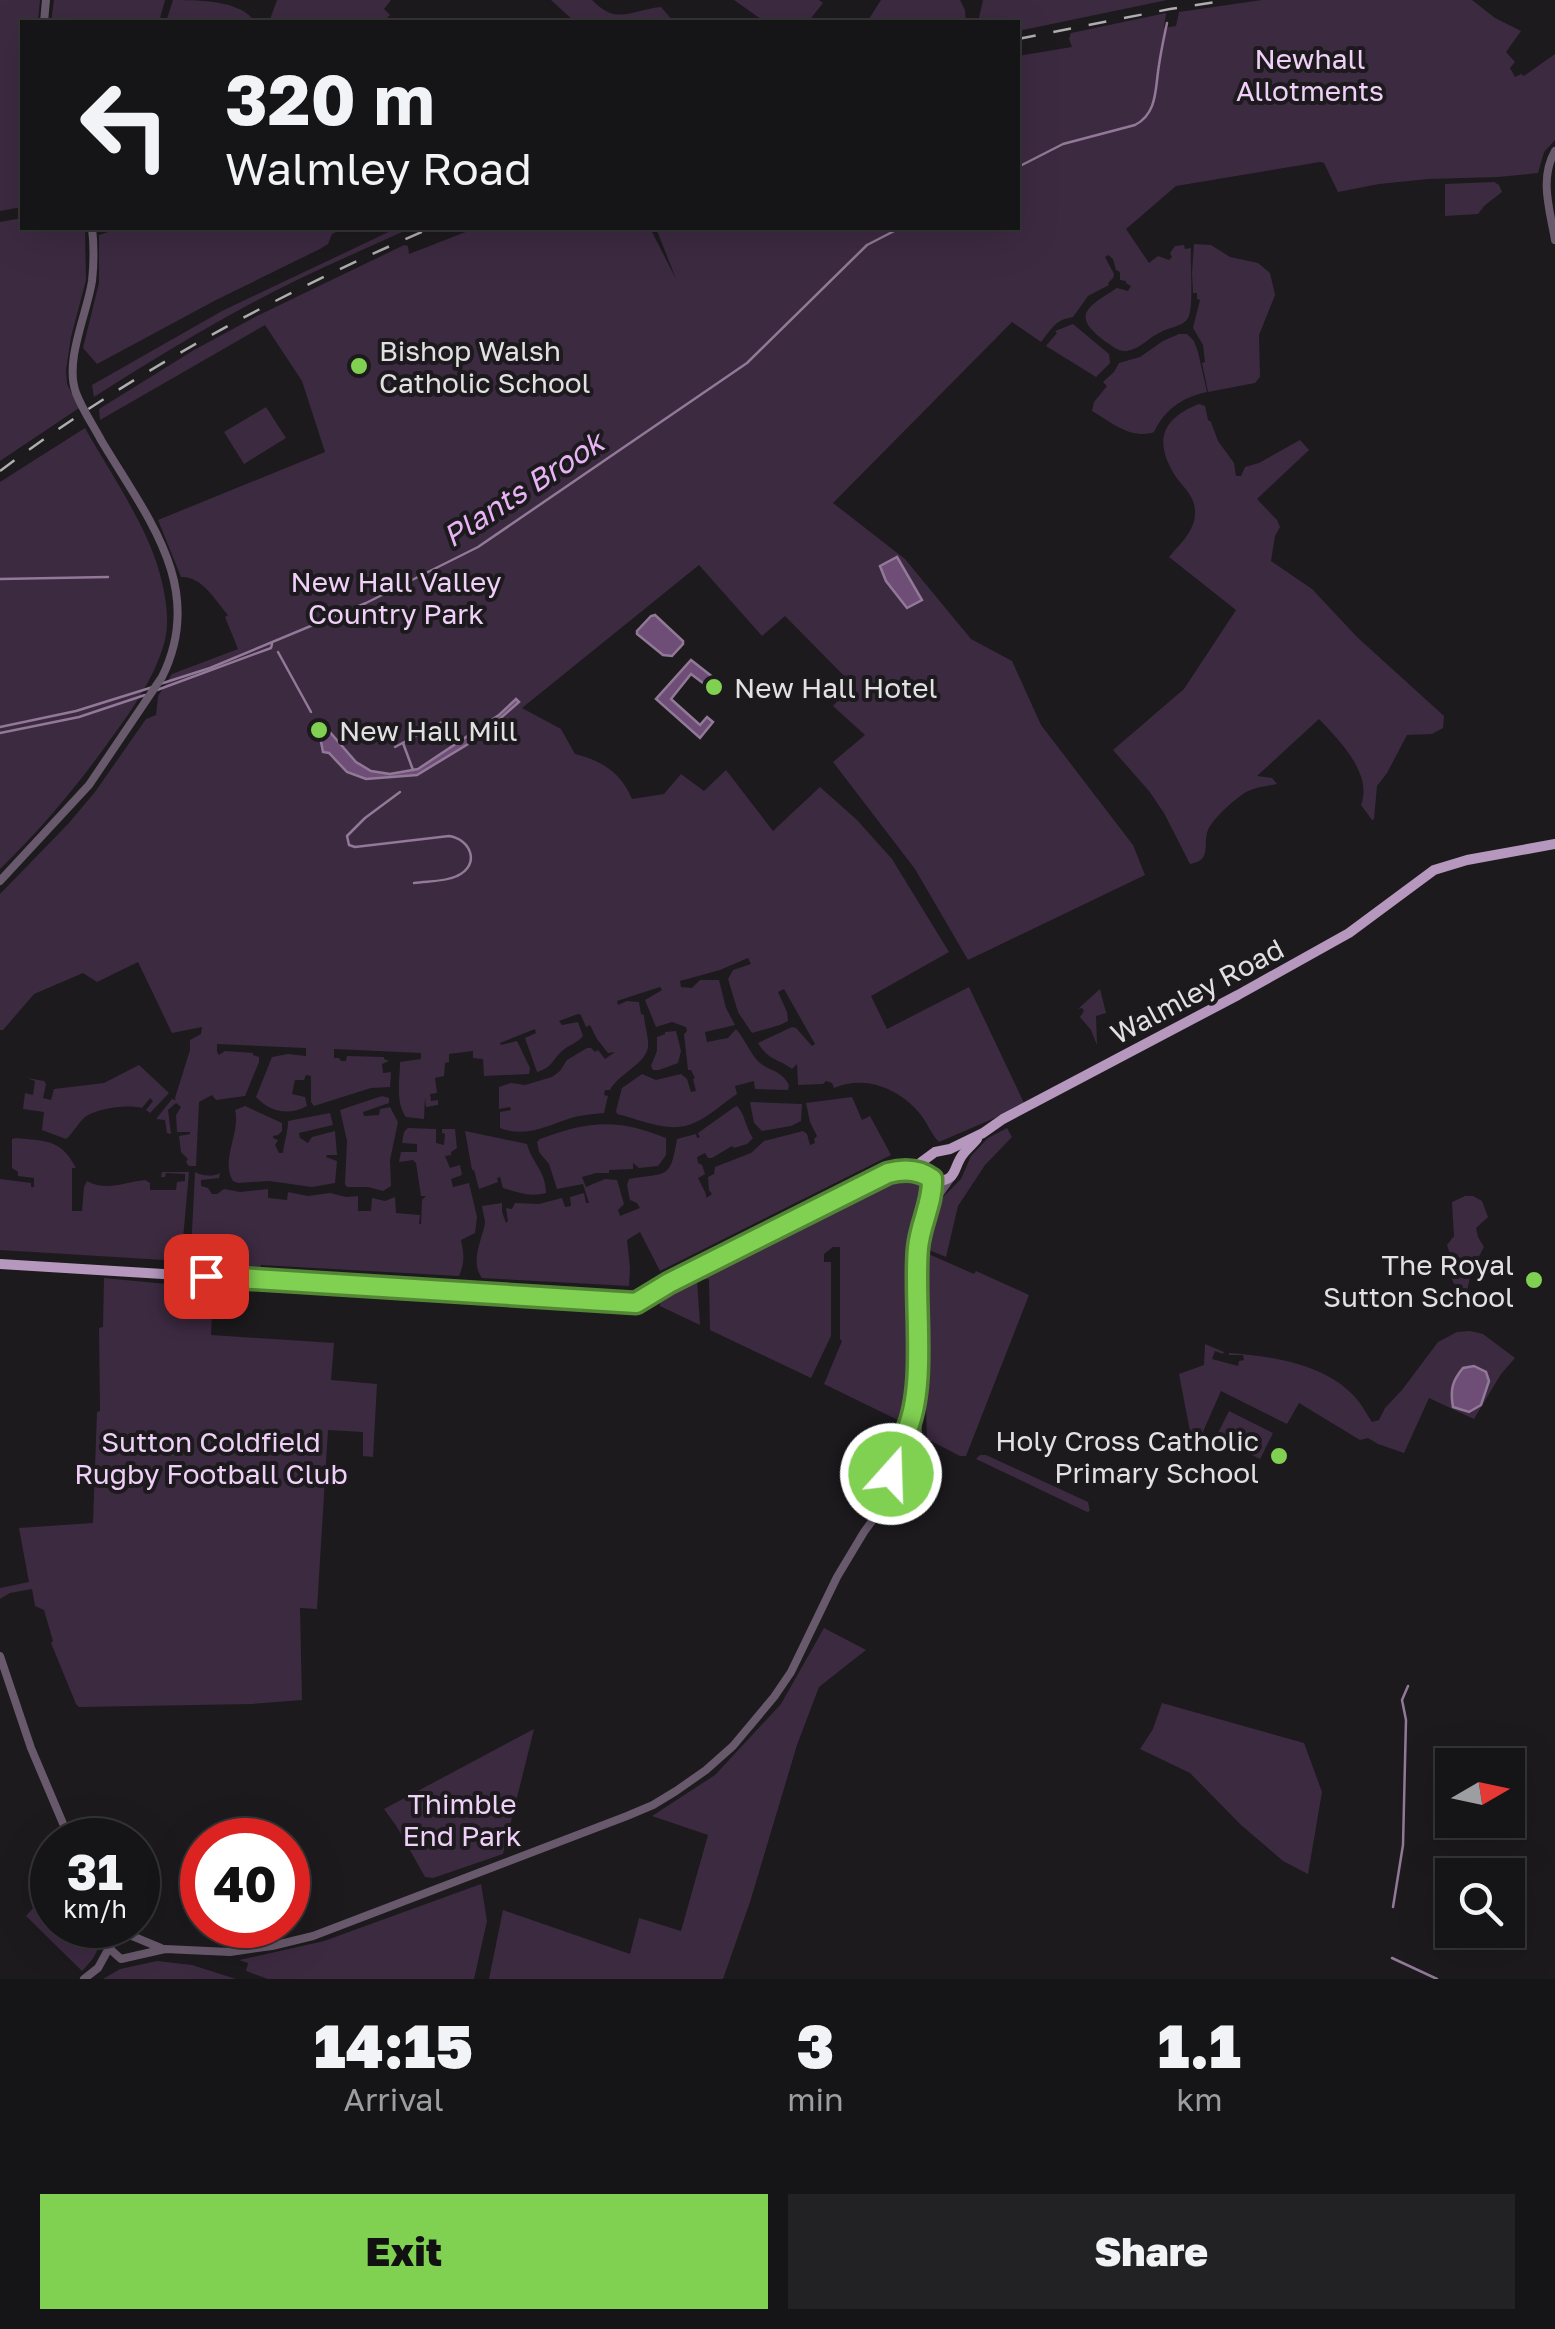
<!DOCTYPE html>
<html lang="en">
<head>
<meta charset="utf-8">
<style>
	body { margin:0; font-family:"Golos Text",sans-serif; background:#222123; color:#f1f3f6; height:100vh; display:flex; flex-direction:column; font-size:38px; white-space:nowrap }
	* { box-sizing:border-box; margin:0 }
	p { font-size:32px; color:#9d9ea1 }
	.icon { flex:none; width:55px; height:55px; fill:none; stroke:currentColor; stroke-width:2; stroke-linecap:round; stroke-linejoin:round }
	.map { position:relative; height:1979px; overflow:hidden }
	.side { display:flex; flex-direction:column; background:#151416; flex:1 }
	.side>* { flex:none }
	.banner { position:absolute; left:20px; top:20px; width:1000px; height:210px; border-radius:0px; box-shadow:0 10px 40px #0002,0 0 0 2px #343335; background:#151416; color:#f1f3f6; overflow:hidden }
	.needle { width:65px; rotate:81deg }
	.fabs { position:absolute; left:1435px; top:1748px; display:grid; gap:20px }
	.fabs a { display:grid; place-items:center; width:90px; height:90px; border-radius:0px; background:#151416; box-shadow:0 10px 40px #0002,0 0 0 2px #343335; font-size:50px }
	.speed { position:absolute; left:30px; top:1818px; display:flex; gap:20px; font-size:50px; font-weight:700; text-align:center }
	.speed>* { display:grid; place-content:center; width:130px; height:130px; border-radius:50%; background:#151416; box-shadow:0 10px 40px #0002,0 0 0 2px #343335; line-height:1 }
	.speed small { font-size:25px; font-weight:400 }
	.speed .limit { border:15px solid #d22; background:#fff; color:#111 }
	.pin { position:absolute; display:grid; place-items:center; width:85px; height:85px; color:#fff; margin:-42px; border-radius:20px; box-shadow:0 5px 15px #0006 }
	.me { position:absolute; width:110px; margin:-55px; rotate:20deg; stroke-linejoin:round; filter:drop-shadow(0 0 8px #0008) }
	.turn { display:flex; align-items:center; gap:35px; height:210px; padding:0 40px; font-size:45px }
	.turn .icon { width:130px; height:130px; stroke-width:2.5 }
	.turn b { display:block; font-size:70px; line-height:85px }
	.eta { display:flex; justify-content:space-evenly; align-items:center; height:170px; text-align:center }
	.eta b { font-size:60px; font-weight:800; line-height:70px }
	.primary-button { display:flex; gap:20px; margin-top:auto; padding:20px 40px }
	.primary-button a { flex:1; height:115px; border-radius:0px; background:#80d052; color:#111; font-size:40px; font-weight:800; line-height:115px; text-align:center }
	.primary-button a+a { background:#222123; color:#f1f3f6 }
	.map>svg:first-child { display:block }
	.green { fill:#3c2a41 }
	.water { fill:#6e4d77; stroke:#917997; stroke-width:2.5 }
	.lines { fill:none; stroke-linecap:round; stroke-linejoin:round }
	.stream { stroke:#917997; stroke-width:2.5 }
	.minor { stroke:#68596c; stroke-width:8 }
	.major { stroke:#b697be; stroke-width:10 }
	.rail { stroke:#afadaf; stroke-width:2.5; stroke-dasharray:18 18; stroke-linecap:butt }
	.route-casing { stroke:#538735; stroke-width:25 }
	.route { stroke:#80d052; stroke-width:18 }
	.poi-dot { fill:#80d052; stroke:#1c1a1d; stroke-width:4 }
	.labels { text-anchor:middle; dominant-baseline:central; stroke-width:8; stroke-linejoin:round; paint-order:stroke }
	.park-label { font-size:28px; fill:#f0d0f8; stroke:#1c1a1d }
	.poi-label { font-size:28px; fill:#e2e0e2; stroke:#1c1a1d; text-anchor:start }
	.street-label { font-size:28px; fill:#e2e0e2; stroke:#1c1a1d }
	.water-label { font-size:30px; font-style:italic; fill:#e8b3f6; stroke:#1c1a1d }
</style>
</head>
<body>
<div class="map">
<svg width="1555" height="1979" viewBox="0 0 1555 1979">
	<rect width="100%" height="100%" fill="#1c1a1d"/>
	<!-- green -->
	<g class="green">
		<polygon points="0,0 40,0 38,22 22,22 22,207 0,211"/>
		<polygon points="54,0 165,0 159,22 51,22"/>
		<path d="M173 0C198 0 241 0 255 22H166Z"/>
		<polygon points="277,0 391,0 384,9 390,15 383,22 269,22"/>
		<path d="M551 0H592C617 26 630 10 661 7L674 22H575Z"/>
		<polygon points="734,0 819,0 823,3 808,22 765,22"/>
		<polygon points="881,0 960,0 965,10 966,22 867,22"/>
		<polygon points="983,0 1167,0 1018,31 1018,22 978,22"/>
		<path d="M1262 0H1472L1495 18 1521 31 1506 52 1515 62 1510 68 1515 77 1521 74 1524 76 1555 54V140L1544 152 1538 173 1498 177 1428 179 1379 184 1338 192 1324 163 1320 162 1176 186 1126 229 1149 263 1158 256 1169 260 1172 257 1170 253 1175 246 1184 245 1185 249 1191 248C1190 263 1194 308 1188 318 1183 327 1169 327 1161 332 1149 337 1140 349 1127 351 1118 352 1113 346 1106 342 1069 315 1088 307 1117 288L1128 291 1131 286 1126 283V281L1120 280V272L1116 270 1113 259 1108 255 1105 257 1114 274 1113 278 1108 283 1109 285 1088 296 1073 317C1054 320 1052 329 1041 342L1012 322 833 503 905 559 971 639 1012 661 1041 725 1133 845 1145 875 968 960 915 869 833 762 865 735 833 706 853 685 785 616 762 636 699 565 522 708 561 729 575 754C603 761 621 773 632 799L664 794 681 774 704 791 726 770 773 831 820 787 857 820 892 859 949 952 871 996 887 1029 969 987 1025 1105 939 1142C931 1134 928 1124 921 1115 901 1089 865 1074 834 1088L832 1083 826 1081 823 1084 798 1085 797 1064 792 1069C777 1058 769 1061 758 1043L792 1027 796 1028 812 1046 815 1044 784 989 778 992 787 1012 788 1021 780 1025 752 1033 738 1012 728 979 733 970 751 964 748 958 720 970 680 981 681 987 692 988 700 980H719L726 1008 735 1025 705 1032 707 1042 728 1038 736 1029C744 1038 748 1049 756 1059 767 1072 780 1068 789 1085L788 1090 755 1089 754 1081 735 1086 737 1094C723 1103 711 1115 696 1122 672 1135 642 1120 617 1114L616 1111 622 1088 642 1074 656 1080 681 1074 687 1079 691 1092 696 1091 693 1079 695 1078 691 1070H688L684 1034 687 1031 686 1027 672 1022 656 1027 645 1000 662 990 660 987 617 1001 618 1005 627 1001 639 1002 641 1014 644 1015C644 1024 649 1036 648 1047 646 1064 619 1073 610 1090H605L604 1095 608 1096 604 1113C593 1114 582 1115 571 1118 547 1126 525 1138 500 1128V1112L511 1110 510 1107 499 1109V1087L511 1083 525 1085 552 1077 560 1071 567 1060 587 1048H591L595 1052 598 1050 605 1059 615 1052 608 1053 597 1039 590 1025 586 1027 581 1015 578 1014 559 1021 562 1025 578 1022 583 1036C577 1043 569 1045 562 1051 552 1060 552 1068 537 1072L525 1038 536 1033 535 1029 500 1043 501 1045 517 1041 530 1068 529 1074 484 1076 483 1059 473 1058V1051L449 1054V1062L445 1063 444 1076 435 1078 437 1093 430 1094 431 1101 438 1100V1105L426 1107 425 1097 424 1119 406 1117C395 1102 400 1080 400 1062L421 1059V1053L334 1049V1058H339L341 1061H346L347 1056 384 1057V1059L389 1061 382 1064 383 1073 391 1072 390 1087 371 1088 314 1106 311 1102V1076L306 1075 304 1080H295L292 1094 305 1097 307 1106C288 1116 270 1112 256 1097L272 1057 288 1054 306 1056V1048L217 1044V1052L219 1055 225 1051 253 1053V1055L259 1057V1062L245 1096 216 1100 212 1095 199 1102 196 1166H189L186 1162 188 1159 181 1152 179 1136 190 1134V1132H177L176 1115 181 1107 176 1103 168 1110 171 1134 167 1133 165 1120 156 1119 172 1099 176 1100 175 1098 190 1050V1040L201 1034 202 1027 172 1033 138 962 97 982 83 973 34 994 3 1030H0V894L68 824 95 792 146 719 156 715 158 696 172 674 238 649 225 617 228 615C215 600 202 576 181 577L158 520 325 452 302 381 265 325 100 420 99 409 194 350 257 316 404 245 408 246 409 254 476 228H650L676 279 656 228H1018V56L1072 47 1069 39 1071 33 1166 13 1164 28 1176 26 1179 12Z"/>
		<polygon points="1494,182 1499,185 1502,192 1484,206 1478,214 1445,216 1445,184"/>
		<polygon points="22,218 22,228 85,228 86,280 71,337 66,370 67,384 79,408 0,461 0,222"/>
		<polygon points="120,228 344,228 332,234 328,244 320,249 216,300 97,364 83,348 99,283 99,235"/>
		<path d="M397 228H411C373 245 335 262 297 280 227 314 160 355 94 397L92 385 222 311Z"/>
		<polygon points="1194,244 1211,245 1230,257 1258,263 1270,273 1275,295 1259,335 1260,377 1255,383 1208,392 1202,363 1205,362 1203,345 1193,328 1200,300 1197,299 1197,293 1193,293 1192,273"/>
		<polygon points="1073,324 1109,354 1110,363 1096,377 1046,346 1057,333 1055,331"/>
		<path d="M1179 334H1187L1194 341 1198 352 1207 392C1183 397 1165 409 1154 432 1131 440 1111 422 1092 411L1094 402 1107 386 1103 382 1114 372 1119 363 1140 357 1163 341Z"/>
		<path d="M1199 404 1205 406 1208 420 1211 422 1218 441 1234 463 1236 476H1241L1245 467 1259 463 1300 440 1309 450 1257 499 1277 520 1280 527 1275 536 1271 561 1312 589 1357 637 1444 716 1443 728 1432 734 1407 735 1387 773 1377 786 1374 819 1372 820 1361 805C1373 774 1339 740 1319 719L1257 776 1272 778 1277 784C1267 786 1255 787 1246 792 1234 800 1218 814 1210 826 1200 841 1215 860 1190 864L1164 813 1149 791 1113 750 1184 689 1236 610 1169 557C1180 544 1196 530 1195 511 1195 497 1184 488 1176 477 1154 443 1160 419 1199 404Z"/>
		<polygon points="266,407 286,438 244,464 224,432"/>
		<path d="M85 428C108 469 147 526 159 571 165 592 170 618 165 640 155 679 129 714 105 747 73 791 39 831 0 869V482Z"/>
		<polygon points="1100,989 1106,1013 1096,1016 1097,1045 1091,1030 1080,1017 1084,1011 1082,1008 1078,1009"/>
		<polygon points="676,1031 681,1051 678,1063 659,1070 653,1070 651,1066 657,1051 657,1037 665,1034 665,1032"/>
		<path d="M139 1065 169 1093 150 1113 146 1110 153 1101 150 1098 142 1108C128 1104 94 1108 83 1119 77 1125 73 1133 66 1139L42 1130 44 1112 23 1109 25 1093 33 1095 35 1081 27 1078 44 1081 46 1084 43 1098 51 1100 54 1089 104 1083Z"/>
		<polygon points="382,1096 389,1098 389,1103 363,1112 364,1116 379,1115 380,1109 390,1107 398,1122 390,1160 391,1186 383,1191 368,1187 347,1187 345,1184 347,1141 340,1110"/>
		<path d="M852 1097 862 1120 870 1116 891 1155 660 1271 640 1232 627 1240 630 1268 629 1286 482 1278C469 1260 483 1239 485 1222 485 1221 482 1207 482 1206L502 1203V1212L506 1223 508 1221 506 1208 512 1209 515 1203 539 1204 562 1198 565 1207 571 1206 570 1197 584 1193 586 1203H589L583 1184 557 1189 549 1164 539 1152 537 1142 540 1139C588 1121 617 1118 666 1138V1155L658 1166 639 1168 633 1163V1169L609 1170V1173H596L582 1177 586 1187 605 1179 617 1180 624 1204 618 1210 620 1216 640 1208 637 1203 630 1200 627 1185 629 1179C667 1172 670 1181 677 1139L696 1134 697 1138 700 1137 698 1133 733 1108 737 1106C745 1114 746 1129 753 1138L747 1144 734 1148 732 1146 712 1158H708L705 1153 697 1157 698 1163 702 1165 705 1174 698 1178 706 1194V1198L712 1194 709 1190 708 1177 714 1174 715 1167 751 1153 764 1141 803 1131 807 1134 810 1145 815 1143 814 1139 817 1136 810 1122 806 1103Z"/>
		<polygon points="750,1102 802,1104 801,1121 791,1126 762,1131 754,1123"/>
		<path d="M245 1106 282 1123V1131L278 1135 273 1136V1138L278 1140 275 1145 279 1153H283C284 1142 288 1133 288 1121L330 1113 333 1125 299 1133 300 1138 308 1143 312 1137 335 1131 337 1155H327L326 1157 337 1161 335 1183 312 1187 269 1181 238 1183 233 1181C220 1160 241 1132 235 1110Z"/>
		<path d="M408 1128 436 1129V1143L444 1145 445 1134 442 1133V1129H455L457 1148 451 1152V1155L445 1156 450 1168 460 1165 462 1175 451 1179 453 1187 469 1183 477 1217 475 1233 461 1240C464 1254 465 1262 459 1276L261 1265 259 1273 190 1270 195 1172C201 1176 213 1177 220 1173L219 1178 201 1180V1186L208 1188 212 1194H217L224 1189 240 1192 268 1189V1198L287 1200 288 1192 308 1196 330 1193 346 1197 358 1196V1211H371L372 1198 385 1201 395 1197 396 1213 420 1215 419 1224H421L422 1200 426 1196H421L416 1163 413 1160 399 1162 401 1152H417V1144L402 1143 404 1132Z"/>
		<polygon points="1007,1128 1012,1137 985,1165 958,1206 946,1257 924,1248 935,1209 943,1197 961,1179 971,1156 988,1138"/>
		<path d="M465 1131 527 1144C532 1163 546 1171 546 1193 530 1197 519 1193 503 1188L500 1177 497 1178 498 1182 479 1189 474 1170H472Z"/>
		<path d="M16 1138C46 1141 61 1139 76 1168H72V1211H82L84 1187 87 1181C107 1192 124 1182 145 1180L150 1183V1190H176L177 1182 185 1181V1174L166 1173 165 1177H161L162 1172H189L181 1261 0 1250V1179L31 1183V1187H34V1178L18 1176V1172L12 1168V1139Z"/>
		<polygon points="909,1177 923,1181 926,1188 925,1198 913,1235 910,1257 910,1373 904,1423 824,1384 842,1341 840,1339 840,1247 833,1247 824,1254 824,1262 831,1262 831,1336 811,1378 710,1330 709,1279 697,1280 700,1325 660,1306 661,1295 758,1243 884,1182 896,1178"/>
		<polygon points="1465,1196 1473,1196 1482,1201 1488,1217 1476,1228 1478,1237 1484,1247 1477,1260 1478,1266 1471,1273 1467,1291 1463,1293 1455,1286 1448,1271 1450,1268 1448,1263 1450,1261 1448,1257 1450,1254 1447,1245 1454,1236 1452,1202"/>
		<polygon points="924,1252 974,1274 976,1271 1029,1295 966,1456 960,1456 927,1439 922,1271"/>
		<polygon points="104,1278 208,1288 213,1293 211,1335 334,1343 331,1380 377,1384 373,1457 363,1456 363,1432 328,1430 317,1609 300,1608 302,1700 252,1704 79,1707 76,1704 51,1643 53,1641 44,1610 35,1606 32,1589 10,1593 0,1599 0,1588 29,1582 19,1528 93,1523 97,1412 100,1411 99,1328 103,1327"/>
		<path d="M1470 1331 1483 1334 1515 1358 1501 1374 1474 1419 1429 1398 1404 1453 1378 1444 1368 1438 1360 1440 1299 1403 1287 1424 1221 1391 1194 1452 1179 1374 1204 1365 1205 1344 1224 1352 1223 1354 1215 1351 1212 1359 1238 1366 1239 1361 1244 1360 1243 1355H1229V1353C1270 1356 1324 1363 1354 1396 1361 1403 1366 1413 1372 1422L1379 1420 1385 1408 1402 1390 1438 1342 1457 1332Z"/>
		<polygon points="1229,1411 1273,1433 1260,1459 1216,1437"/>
		<polygon points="980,1455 986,1455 1088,1502 1090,1511 1087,1512 976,1459"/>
		<polygon points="824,1628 866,1650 819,1687 797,1745 750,1902 723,1979 489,1979 503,1910 630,1954 639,1918 681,1931 708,1835 652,1816 715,1775 781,1704"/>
		<polygon points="1162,1703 1304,1743 1322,1792 1308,1874 1283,1861 1241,1825 1190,1773 1140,1749 1153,1729"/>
		<polygon points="534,1729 503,1854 433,1878 425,1877 397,1827 384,1809"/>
		<polygon points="481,1884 487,1921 474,1979 268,1979 246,1971 248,1963 239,1960 324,1941"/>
		<path d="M52 1886V1925H100C102 1946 97 1956 82 1971L26 1916 34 1907 37 1908 43 1900 41 1898Z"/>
		<polygon points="157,1961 192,1965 236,1979 103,1979 120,1969"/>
	</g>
	<!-- water -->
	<g class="water">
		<polygon points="897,557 922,600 907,608 886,581 880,566"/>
		<polygon points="655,615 683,641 683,644 672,656 663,655 637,634 637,631 651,616"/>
		<polygon points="691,660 714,678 707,686 691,674 671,699 700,725 707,717 713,722 700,738 656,699"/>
		<polygon points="516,699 519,702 478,738 417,775 366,779 347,772 329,753 323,752 320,737 328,730 356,762 371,771 390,774 418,769 499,715"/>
		<path d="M1474 1366 1486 1372 1489 1381 1481 1405 1469 1412 1453 1407C1450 1390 1452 1381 1463 1368Z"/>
	</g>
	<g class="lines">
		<!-- stream -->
		<g class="stream">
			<path d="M1018 167 1063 144 1135 125C1158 113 1155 88 1159 65 1161 51 1164 37 1167 23"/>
			<polyline points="0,579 108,577"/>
			<polyline points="278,652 311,712"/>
			<polyline points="160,684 210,668 366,603 478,547 747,363 867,245 900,228"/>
			<polyline points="157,690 271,648 272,644"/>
			<polyline points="0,727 76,711 153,687"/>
			<polyline points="0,733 79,717 145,695"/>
			<polyline points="403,743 413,770"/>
			<polyline points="395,747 444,721"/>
			<path d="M400 792 365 818 347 836 349 845 355 847 449 836C471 839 481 865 457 876 445 882 427 881 414 883"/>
			<polyline points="1393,1907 1403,1845 1406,1720 1402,1700 1408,1686"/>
			<polyline points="1392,1958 1437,1979"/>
		</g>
		<!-- minor -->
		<g class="minor">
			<polyline points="44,22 46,0"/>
			<path d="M1555 151C1539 179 1550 210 1555 240"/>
			<path d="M0 881 89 785 162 677C207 587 146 516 101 440 93 425 82 409 76 393 64 361 87 314 92 281 94 263 94 245 92 228"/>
			<polyline points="930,1207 951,1178"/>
			<circle cx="905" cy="1457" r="15"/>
			<polyline points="901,1442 913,1410"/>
			<path d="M919 1449C915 1387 912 1316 917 1255 919 1229 933 1205 931 1179"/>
			<polyline points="883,1498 893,1466"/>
			<polyline points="0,1656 31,1748 70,1840"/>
			<polyline points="109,1925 111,1950 121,1959 165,1949 230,1952 272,1946 313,1936 627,1816 653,1805 676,1791 706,1770 733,1746 774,1697 791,1672 837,1577 864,1532 908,1472"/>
			<polyline points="116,1925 132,1936 161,1948"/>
			<polyline points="84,1979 98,1968 109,1948"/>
		</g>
		<!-- major -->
		<g class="major">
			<path d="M909 1170 928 1176 935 1181C959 1181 952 1167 964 1153 968 1148 973 1144 977 1139"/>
			<polyline points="0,1264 637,1303 669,1283 864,1184 888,1173 916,1166 935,1152 950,1149 983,1133 1003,1119 1238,995 1349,933 1434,870 1467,860 1555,844"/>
		</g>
		<!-- rail -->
		<g class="rail">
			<polyline points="1018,39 1170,9 1228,0"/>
			<path d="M0 471C132 372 280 293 431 228"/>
		</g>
	</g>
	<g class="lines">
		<defs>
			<path id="route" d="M206 1276 636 1303 669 1283 888 1173C903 1169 919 1169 932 1179 933 1203 920 1224 918 1248 913 1300 928 1389 905 1434 901 1442 896 1444 891 1451V1474"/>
		</defs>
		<!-- route casing -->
		<use href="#route" class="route-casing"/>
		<!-- route -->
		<use href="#route" class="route"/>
	</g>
	<!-- markers -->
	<g class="poi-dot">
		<circle cx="359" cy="366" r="10"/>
		<circle cx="714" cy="687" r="10"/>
		<circle cx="319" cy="730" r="10"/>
		<circle cx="1534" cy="1280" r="10"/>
		<circle cx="1279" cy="1456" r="10"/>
	</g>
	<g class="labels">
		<!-- park labels -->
		<g class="park-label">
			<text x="1310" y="58">Newhall<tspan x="1310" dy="32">Allotments</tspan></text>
			<text x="396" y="581">New Hall Valley<tspan x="396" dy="32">Country Park</tspan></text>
			<text x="211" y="1441">Sutton Coldfield<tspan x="211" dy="32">Rugby Football Club</tspan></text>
			<text x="462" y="1803">Thimble<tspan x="462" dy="32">End Park</tspan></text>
		</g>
		<!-- poi labels -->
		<g class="poi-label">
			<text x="379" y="350">Bishop Walsh<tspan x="379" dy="32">Catholic School</tspan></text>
			<text x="734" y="687">New Hall Hotel</text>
			<text x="339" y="730">New Hall Mill</text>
			<text x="1514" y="1264" text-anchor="end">The Royal<tspan x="1514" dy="32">Sutton School</tspan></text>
			<text x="1259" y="1440" text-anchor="end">Holy Cross Catholic<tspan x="1259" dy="32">Primary School</tspan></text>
		</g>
		<!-- street labels -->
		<g class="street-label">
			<text transform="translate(1197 991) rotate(-28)">Walmley Road</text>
		</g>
		<!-- water labels -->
		<g class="water-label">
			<text transform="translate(523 489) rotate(-33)">Plants Brook</text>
		</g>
	</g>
</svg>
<div class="fabs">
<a><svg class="needle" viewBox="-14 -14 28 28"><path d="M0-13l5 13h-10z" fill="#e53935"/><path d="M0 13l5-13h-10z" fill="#9d9ea1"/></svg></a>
<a><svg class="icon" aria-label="search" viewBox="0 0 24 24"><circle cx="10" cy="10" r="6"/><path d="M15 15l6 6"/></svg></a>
</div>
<div class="speed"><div>31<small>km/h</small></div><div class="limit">40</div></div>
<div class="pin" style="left:206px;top:1276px;background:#d93025"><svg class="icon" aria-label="arrive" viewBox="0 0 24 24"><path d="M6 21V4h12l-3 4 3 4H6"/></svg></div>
<svg class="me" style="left:891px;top:1474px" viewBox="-20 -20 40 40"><circle r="17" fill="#80d052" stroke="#fff" stroke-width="3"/><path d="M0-11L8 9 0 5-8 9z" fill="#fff"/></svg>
<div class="banner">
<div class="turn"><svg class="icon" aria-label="left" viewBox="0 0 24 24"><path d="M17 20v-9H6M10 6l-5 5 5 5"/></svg><div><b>320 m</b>Walmley Road</div></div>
</div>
</div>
<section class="side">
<div class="eta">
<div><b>14:15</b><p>Arrival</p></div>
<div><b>3</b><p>min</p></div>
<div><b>1.1</b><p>km</p></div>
</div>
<div class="primary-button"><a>Exit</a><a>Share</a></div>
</section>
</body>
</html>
